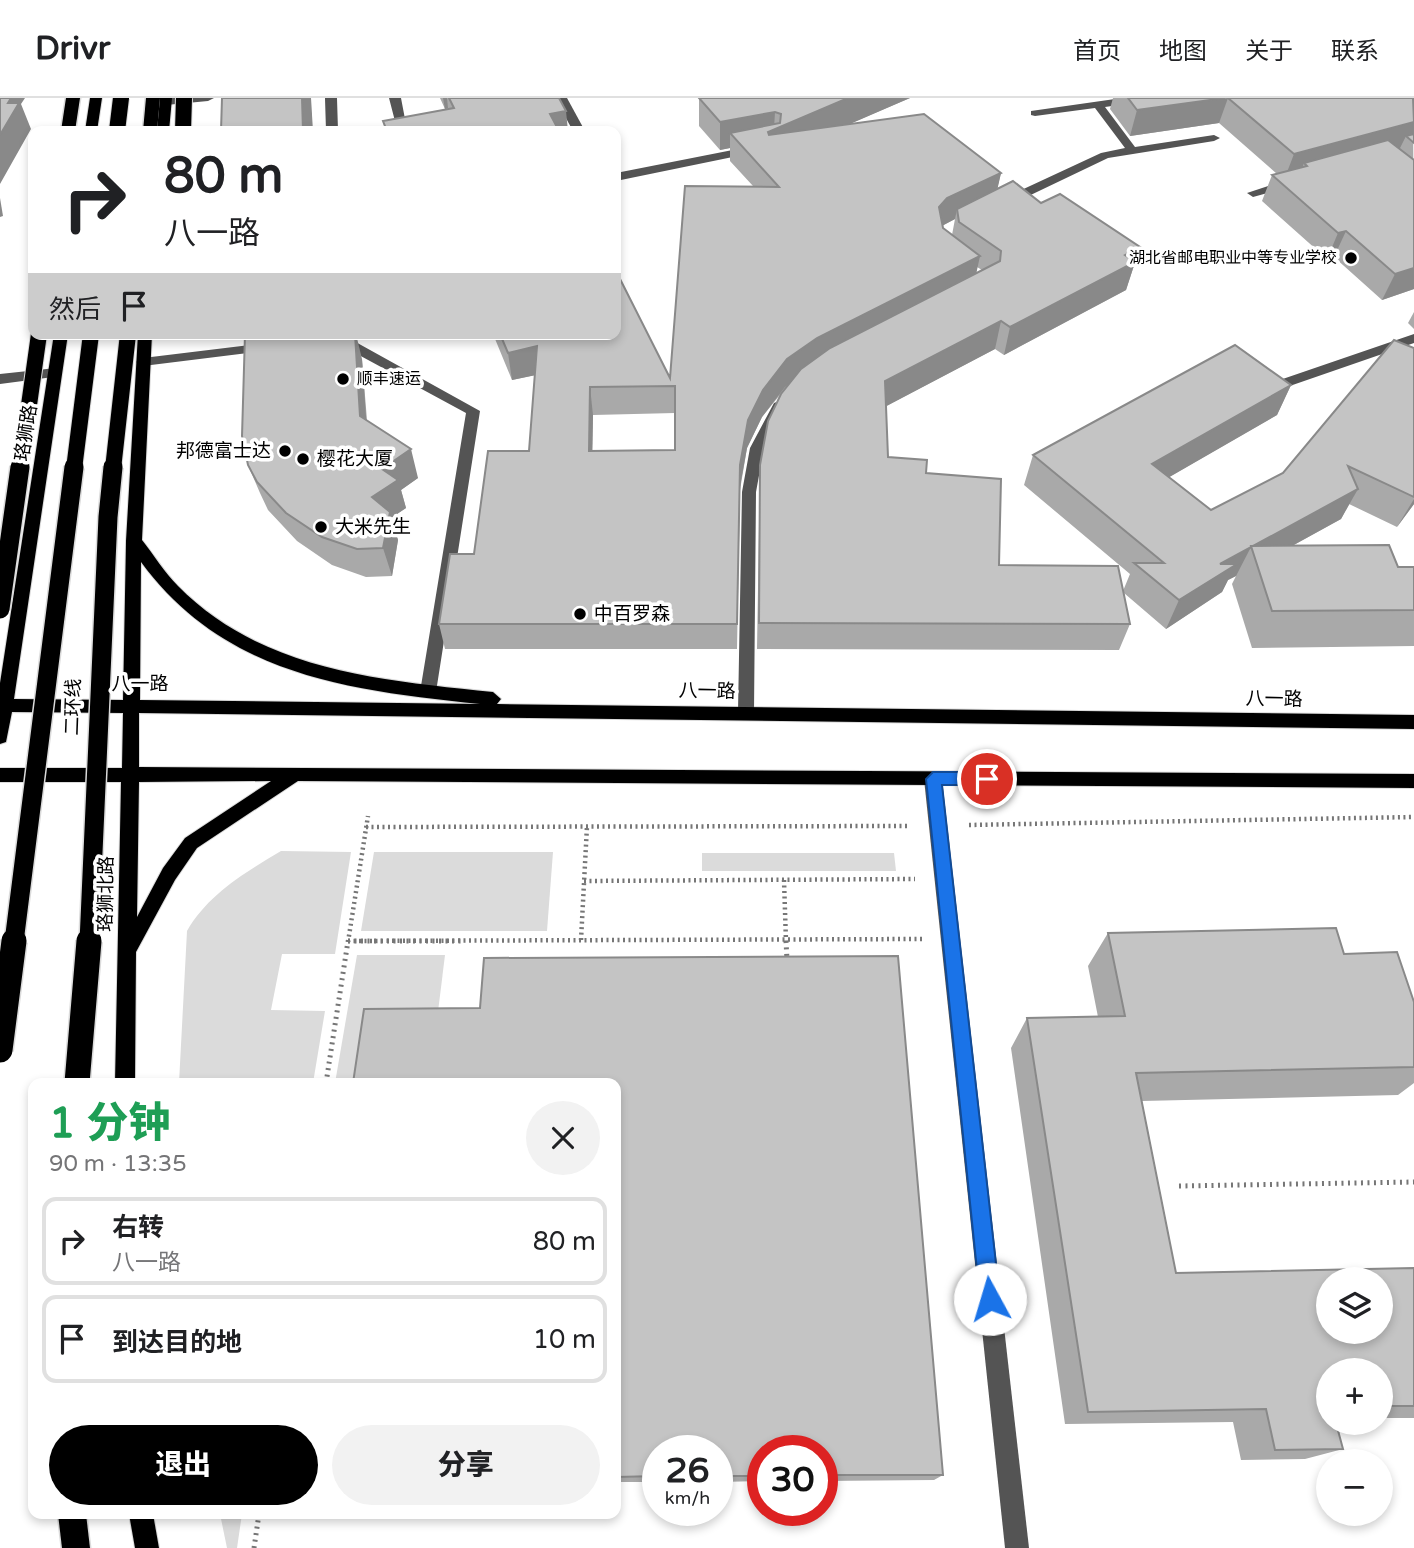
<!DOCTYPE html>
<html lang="zh">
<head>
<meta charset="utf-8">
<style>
	body { margin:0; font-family:"Varela Round","Noto Sans SC",sans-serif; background:#f2f2f2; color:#202124; height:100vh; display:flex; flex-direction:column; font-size:26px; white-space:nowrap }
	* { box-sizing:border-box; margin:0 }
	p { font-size:23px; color:#757577 }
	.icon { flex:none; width:38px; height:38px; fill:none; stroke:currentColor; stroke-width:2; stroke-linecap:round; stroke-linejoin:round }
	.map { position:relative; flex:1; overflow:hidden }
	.details { position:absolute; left:28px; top:980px; width:593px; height:441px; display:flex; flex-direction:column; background:#fff; border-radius:14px; box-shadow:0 4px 10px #0003 }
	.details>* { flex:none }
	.top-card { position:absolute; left:28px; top:28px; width:593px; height:214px; border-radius:14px; box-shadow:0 4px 10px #0003; background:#fff; color:#202124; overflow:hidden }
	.tools { position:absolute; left:1316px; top:1169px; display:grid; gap:14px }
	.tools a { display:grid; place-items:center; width:77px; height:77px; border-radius:50%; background:#fff; box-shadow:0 4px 10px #0003; font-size:35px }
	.speed { position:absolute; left:642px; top:1337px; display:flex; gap:14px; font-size:35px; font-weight:700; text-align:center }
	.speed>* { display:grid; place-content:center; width:91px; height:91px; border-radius:50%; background:#fff; box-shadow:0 4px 10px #0003; line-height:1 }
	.speed small { font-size:18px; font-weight:400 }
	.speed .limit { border:10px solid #d22; background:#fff; color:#111 }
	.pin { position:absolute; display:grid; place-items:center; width:60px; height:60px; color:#fff; margin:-30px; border:4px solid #fff; border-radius:50%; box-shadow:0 2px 7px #0007 }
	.me { position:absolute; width:77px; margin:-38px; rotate:354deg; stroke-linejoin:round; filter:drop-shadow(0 0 5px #0008) }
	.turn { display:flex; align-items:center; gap:24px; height:147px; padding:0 21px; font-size:32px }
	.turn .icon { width:91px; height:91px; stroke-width:2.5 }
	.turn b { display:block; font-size:49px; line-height:60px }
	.then { display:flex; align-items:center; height:66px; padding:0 21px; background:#0003; gap:14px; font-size:26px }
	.round { display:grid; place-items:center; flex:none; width:74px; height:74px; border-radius:37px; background:#f2f2f2 }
	.overview { display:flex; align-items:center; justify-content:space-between; height:119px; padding:0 21px }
	h1 { font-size:42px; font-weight:800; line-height:52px; color:#1e9e55 }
	.action { display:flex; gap:14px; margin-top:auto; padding:14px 21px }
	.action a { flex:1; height:80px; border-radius:42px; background:#000; color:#fff; font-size:28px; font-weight:800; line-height:80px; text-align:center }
	.action a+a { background:#f2f2f2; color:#202124 }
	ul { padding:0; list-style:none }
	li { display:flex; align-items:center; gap:21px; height:88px; margin:0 14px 10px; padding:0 7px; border:4px solid #e0e0e0; border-radius:14px }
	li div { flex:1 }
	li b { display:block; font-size:26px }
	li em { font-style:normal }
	header { display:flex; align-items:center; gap:42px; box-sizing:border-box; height:98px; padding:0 35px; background:#fff; border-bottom:2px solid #e0e0e0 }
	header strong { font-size:33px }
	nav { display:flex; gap:38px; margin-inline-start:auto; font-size:24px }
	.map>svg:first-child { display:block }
	.green { fill:#dbdbdb }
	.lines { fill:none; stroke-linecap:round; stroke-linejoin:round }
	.major-casing { stroke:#dbdbdb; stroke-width:2 }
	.highway-casing { stroke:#dbdbdb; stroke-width:3 }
	.path-far1 { stroke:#767676; stroke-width:4.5; stroke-dasharray:2 3.5; stroke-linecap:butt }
	.path { stroke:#767676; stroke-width:5; stroke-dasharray:2 4.5; stroke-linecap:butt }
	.minor { fill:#545454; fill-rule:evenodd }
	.major { fill:#000; fill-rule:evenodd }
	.highway { fill:#000; fill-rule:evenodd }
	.highway-bridge-far2-casing { stroke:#dbdbdb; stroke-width:18; stroke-linecap:butt }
	.highway-bridge-far1-casing { stroke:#dbdbdb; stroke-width:22; stroke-linecap:butt }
	.highway-bridge-casing { stroke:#dbdbdb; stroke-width:28; stroke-linecap:butt }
	.highway-bridge-far2 { stroke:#000; stroke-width:16 }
	.highway-bridge-far1 { stroke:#000; stroke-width:19 }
	.highway-bridge { stroke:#000; stroke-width:25 }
	.wall { fill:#a9a9a9; fill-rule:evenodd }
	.shaded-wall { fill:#898989 }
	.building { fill:#c4c4c4; stroke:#898989; stroke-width:2; fill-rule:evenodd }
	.route { fill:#1a73e8; stroke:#114b97; stroke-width:2 }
	.poi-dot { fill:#000; stroke:#fff; stroke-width:2.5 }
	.labels { text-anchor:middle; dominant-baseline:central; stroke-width:7; stroke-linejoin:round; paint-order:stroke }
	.far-poi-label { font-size:16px; fill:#000; stroke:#fff; text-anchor:end }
	.street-label { font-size:19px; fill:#000; stroke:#fff }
	.poi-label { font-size:19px; fill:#000; stroke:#fff; text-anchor:start }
</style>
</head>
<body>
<header>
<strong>Drivr</strong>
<nav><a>首页</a><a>地图</a><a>关于</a><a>联系</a></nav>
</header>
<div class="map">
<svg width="1414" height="1450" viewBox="0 0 1414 1450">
	<rect width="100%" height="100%" fill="#fff"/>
	<!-- green -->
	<g class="green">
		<path d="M281 753 351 754 335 856H282L271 912 325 913 313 985H179L187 833C208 796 246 774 281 753Z"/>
		<polygon points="374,754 553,754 547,833 361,833"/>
		<polygon points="702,755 894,755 896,773 702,773"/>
		<polygon points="357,857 445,857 436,930 367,985 335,985"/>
		<polygon points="220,1416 242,1416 237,1450 227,1450"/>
	</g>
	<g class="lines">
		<defs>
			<g id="major">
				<polygon points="90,0 102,0 97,33 85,33"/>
				<polygon points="160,0 172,0 169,33 157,33"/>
				<path d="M54 236H68L14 601 123 602 126 443 138 236H152L142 442C154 457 164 474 178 488 262 573 380 582 493 594L501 601 497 606 1414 617V631L139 615V669L1414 676V690L298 683 197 750 175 782 136 854 135 985H115L121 684H0V670H122L123 615 12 614 6 644 0 646V585ZM141 464C225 578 349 592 480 606L140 602ZM271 683 185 740 163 770 137 819 139 684Z"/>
				<polygon points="129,1416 153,1416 159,1450 135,1450"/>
			</g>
			<g id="highway">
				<polygon points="66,0 80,0 75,33 61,33"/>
				<polygon points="146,0 160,0 157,33 143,33"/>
				<polygon points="58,1416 86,1416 90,1450 62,1450"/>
			</g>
		</defs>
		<!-- major casing -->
		<use href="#major" class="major-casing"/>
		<!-- highway casing -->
		<use href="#highway" class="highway-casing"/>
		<!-- path-far1 -->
		<g class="path-far1">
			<polyline points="969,727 1414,719"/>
			<polyline points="366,729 908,728"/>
			<polyline points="784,782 786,844"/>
			<polyline points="584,783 915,781"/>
			<polyline points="581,842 587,728"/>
			<polyline points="348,843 922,841"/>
			<polyline points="348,844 368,718"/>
		</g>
		<!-- path -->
		<g class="path">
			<polyline points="348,843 463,843"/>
			<polyline points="786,843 787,862"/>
			<polyline points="326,985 348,843"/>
			<polyline points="1179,1088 1414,1084"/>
			<polyline points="254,1450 259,1416"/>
		</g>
		<!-- minor -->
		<g class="minor">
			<polygon points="214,0 208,3 166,7 160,4 172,0"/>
			<polygon points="325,0 337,0 338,33 326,33"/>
			<polygon points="389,0 401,0 405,21 419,18 425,21 396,27"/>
			<polygon points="555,0 567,0 585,33 573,33"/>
			<polygon points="1122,0 1153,0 1147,3 1105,9 1135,49 1214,37 1220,40 1214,43 1108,60 1010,107 1002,107 1002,101 1101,55 1125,50 1095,10 1035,18 1031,17 1031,13"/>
			<polygon points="753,48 757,50 757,54 616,83 616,75"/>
			<polygon points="1289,81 1293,82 1293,88 1253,99 1247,95"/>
			<polygon points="336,236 343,237 480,313 436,594 428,600 420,594 466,315 333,243 331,240"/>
			<polygon points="1414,236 1414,245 1281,291 1276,293 1269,288 1271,285"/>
			<polygon points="266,245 273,249 271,252 143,268 136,264 143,260"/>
			<polygon points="56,270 61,272 61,278 0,286 0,276"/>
			<polygon points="779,303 786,308 764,350 756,394 754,614 746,621 738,614 742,394 750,350 774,305"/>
			<polygon points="933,674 939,676 942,681 1029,1450 1005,1450 924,681 927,676"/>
		</g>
		<!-- major -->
		<use href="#major" class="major"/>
		<!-- highway -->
		<use href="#highway" class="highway"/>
		<defs>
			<g id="highway-bridge-far2">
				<polyline points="117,33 121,0"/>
				<polyline points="183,33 184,0"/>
				<polyline points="20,371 39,236"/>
				<polyline points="74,371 91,236"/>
				<polyline points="113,371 128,236"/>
			</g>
			<g id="highway-bridge-far1">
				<polyline points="0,511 20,369"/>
				<polyline points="14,844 74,369"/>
				<polyline points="89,844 108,419 113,369"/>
			</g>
			<g id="highway-bridge">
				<polyline points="0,952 14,843"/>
				<polyline points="77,985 89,843"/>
			</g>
		</defs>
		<!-- highway-bridge-far2 casing -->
		<use href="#highway-bridge-far2" class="highway-bridge-far2-casing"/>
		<!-- highway-bridge-far1 casing -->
		<use href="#highway-bridge-far1" class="highway-bridge-far1-casing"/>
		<!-- highway-bridge casing -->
		<use href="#highway-bridge" class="highway-bridge-casing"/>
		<!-- highway-bridge-far2 -->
		<use href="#highway-bridge-far2" class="highway-bridge-far2"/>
		<!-- highway-bridge-far1 -->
		<use href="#highway-bridge-far1" class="highway-bridge-far1"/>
		<!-- highway-bridge -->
		<use href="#highway-bridge" class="highway-bridge"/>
	</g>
	<!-- wall -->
	<g class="wall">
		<polygon points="440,0 559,0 568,33 385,33 383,23 448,11 445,11"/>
		<path d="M699 0H910L849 26 1001 75 997 91 1041 105 1140 149 1126 192 1004 257 995 251 886 308 888 359 926 375 999 467 1123 493 1130 476 1024 387 1033 357 1291 287 1277 317 1169 379 1211 412 1283 375 1414 250V406L1397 429 1349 406 1341 421 1292 448 1398 469H1414V548L1252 550 1232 486 1236 478 1228 482 1222 494 1166 531 1124 495 1130 526 1119 552 757 551 760 367 788 287 762 319 747 350 740 392 737 551H445L439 526 474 456 529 353 535 277 512 282 493 236H616L670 280 753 88 730 63V50L720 52 699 28ZM955 121 952 137 943 130V127ZM977 169 982 172 976 175ZM675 315V352L592 353 593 317Z"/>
		<polygon points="1097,0 1413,0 1414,191 1382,202 1334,159 1327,161 1262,103 1272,77 1277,76 1219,25 1130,38 1110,11 1113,0"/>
		<polygon points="1414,214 1414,231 1408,225"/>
		<polygon points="362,261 367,322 418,380 401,392 406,410 391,420 398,442 392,478 366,479 332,467 297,443 268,412 260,395 248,367"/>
		<polygon points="1108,835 1344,856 1414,904 1414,985 1398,997 1142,1003 1176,1175 1414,1170 1414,1320 1381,1320 1381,1272 1328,1272 1328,1325 1343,1351 1305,1361 1241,1362 1233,1324 1065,1326 1011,950 1027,920 1098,919 1088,868"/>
		<polygon points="898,858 943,1377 934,1382 822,1383 822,1353 763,1353 763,1383 718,1384 718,1353 658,1353 658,1384 616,1384 616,985 353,985 364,911 480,910 484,860"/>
	</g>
	<!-- shaded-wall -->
	<g class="shaded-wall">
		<polygon points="6,0 25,0 21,6 31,31 0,86 0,37"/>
		<polygon points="302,0 311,0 313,33 303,33"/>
		<polygon points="443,0 447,0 448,10 445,11"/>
		<polygon points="848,0 910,0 767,62 730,35 730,50 720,52 720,24 775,14 774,31"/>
		<polygon points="1228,0 1219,25 1130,38 1137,12"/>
		<polygon points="566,13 568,33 552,33 550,16"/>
		<polygon points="1414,24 1414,45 1406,38 1400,50 1304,76 1307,68 1304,65 1299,78 1284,82 1294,56"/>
		<polygon points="1001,75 995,102 957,111 955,121 942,128 939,109 947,100"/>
		<polygon points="0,100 3,118 0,119"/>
		<polygon points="1346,133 1334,159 1327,161 1338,135"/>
		<polygon points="1140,149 1126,192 1004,257 1010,229 1125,157"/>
		<polygon points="980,158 974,186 815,268 785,289 762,319 747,350 739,394 740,367 748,322 763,292 787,261 817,240"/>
		<polygon points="1414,170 1414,191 1382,202 1395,176"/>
		<polygon points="1001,223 995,251 881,311 885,283"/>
		<polygon points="355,236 356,236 362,261 368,347 360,318"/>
		<polygon points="537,248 541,276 512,282 508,255"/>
		<polygon points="1291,287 1277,317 1140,396 1152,366"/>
		<polygon points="590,289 593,317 592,379 589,353"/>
		<polygon points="411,351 418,380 401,392 406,410 391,420 398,442 392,478 383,450 372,399 382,371"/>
		<polygon points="1358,391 1341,421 1257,467 1252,449"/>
		<polygon points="1414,401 1414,406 1397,429"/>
		<polygon points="1251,449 1236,478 1228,482 1222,494 1166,531 1179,502 1220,466"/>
	</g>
	<!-- building -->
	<g class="building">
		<polygon points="0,0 11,0 8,5 19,5 0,37"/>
		<polygon points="222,0 302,0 303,33 221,33"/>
		<polygon points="449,0 559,0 566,13 550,16 559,33 387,33 383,23 454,10"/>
		<path d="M699 0H848L768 34 769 37 924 16 1001 75 947 100 939 109 943 130 980 158 817 240 787 261 763 292 748 322 740 367 737 526H439L450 456H474L488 353H529L537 248 508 255 500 236H616V173L670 280 685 88 779 89 730 35 780 25 781 16 775 14 720 24ZM675 288V352L589 353 590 289Z"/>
		<polygon points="1128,0 1225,0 1137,12"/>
		<polygon points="1228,0 1413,0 1414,24 1294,56"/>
		<polygon points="1414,36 1414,45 1406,38"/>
		<polygon points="1388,42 1414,62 1414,170 1395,176 1346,133 1338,135 1272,77 1307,68 1304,65"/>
		<polygon points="1013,83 1041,105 1060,96 1140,149 1125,157 1135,164 1010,229 1001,223 885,283 888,359 927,362 926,375 1001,381 999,467 1118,468 1130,526 759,525 760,367 768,323 781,296 801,271 830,250 1000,163 1001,153 959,124 957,111"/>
		<polygon points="245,236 355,236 360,318 411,351 382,371 398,382 372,399 390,414 383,450 357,451 322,439 286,415 257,384 248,367 242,338"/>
		<polygon points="1394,242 1414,250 1414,399 1348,368 1358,391 1220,466 1237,466 1179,502 1134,465 1164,465 1033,357 1235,247 1291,287 1152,366 1211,412 1283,375"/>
		<polygon points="1389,447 1398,469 1414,469 1414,512 1272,513 1251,448"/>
		<path d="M1336 830 1344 856 1397 854 1414 904V969L1136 975 1176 1175 1414 1170V1308H1381V1272H1328V1325H1336L1343 1351 1275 1352 1266 1311 1088 1314 1027 920 1125 918 1108 835ZM1328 1181H1381V1234H1328Z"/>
		<polygon points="898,858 943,1377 822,1377 822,1353 763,1353 763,1378 718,1378 718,1353 658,1353 658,1378 616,1379 616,985 353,985 364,911 480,910 484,860"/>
	</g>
	<!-- route -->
	<polygon class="route" points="933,674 987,674 995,681 987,687 942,687 1000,1201 997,1208 990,1211 983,1208 980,1201 926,681"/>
	<!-- markers -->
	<g class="poi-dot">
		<circle cx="1351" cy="160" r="7"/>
		<circle cx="343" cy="281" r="7"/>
		<circle cx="285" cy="353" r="7"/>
		<circle cx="303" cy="361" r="7"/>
		<circle cx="321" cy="429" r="7"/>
		<circle cx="580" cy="516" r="7"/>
	</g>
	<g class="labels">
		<!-- far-poi labels -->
		<g class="far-poi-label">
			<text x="1337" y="160">湖北省邮电职业中等专业学校</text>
			<text x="357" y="281" text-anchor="start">顺丰速运</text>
		</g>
		<!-- street labels -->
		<g class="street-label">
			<text transform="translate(26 335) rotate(-81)">珞狮路</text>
			<text x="140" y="586">八一路</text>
			<text transform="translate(707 593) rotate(1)">八一路</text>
			<text transform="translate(1274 601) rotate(1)">八一路</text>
			<text transform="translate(73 609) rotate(-88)">二环线</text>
			<text transform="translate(106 796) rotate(-89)">珞狮北路</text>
		</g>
		<!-- poi labels -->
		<g class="poi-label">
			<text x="271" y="353" text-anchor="end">邦德富士达</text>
			<text x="317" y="361">樱花大厦</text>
			<text x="335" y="429">大米先生</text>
			<text x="594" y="516">中百罗森</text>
		</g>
	</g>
</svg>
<div class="tools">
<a><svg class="icon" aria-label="layers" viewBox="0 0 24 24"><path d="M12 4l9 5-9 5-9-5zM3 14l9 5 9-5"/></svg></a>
<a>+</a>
<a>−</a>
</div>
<div class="speed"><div>26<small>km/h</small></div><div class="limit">30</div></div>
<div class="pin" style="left:987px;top:681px;background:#d93025"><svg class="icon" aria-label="arrive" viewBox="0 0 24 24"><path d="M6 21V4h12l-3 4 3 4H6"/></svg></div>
<svg class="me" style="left:990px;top:1201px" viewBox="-20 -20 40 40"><circle r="19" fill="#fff"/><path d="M0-13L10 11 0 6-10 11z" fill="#1a73e8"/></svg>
<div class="top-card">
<div class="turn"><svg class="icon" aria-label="right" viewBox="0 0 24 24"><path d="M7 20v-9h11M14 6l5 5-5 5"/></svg><div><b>80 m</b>八一路</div></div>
<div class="then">然后<svg class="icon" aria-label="arrive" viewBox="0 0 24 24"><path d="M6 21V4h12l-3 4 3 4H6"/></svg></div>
</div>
<section class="details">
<div class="overview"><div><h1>1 分钟</h1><p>90 m · 13:35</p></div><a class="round"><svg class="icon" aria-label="close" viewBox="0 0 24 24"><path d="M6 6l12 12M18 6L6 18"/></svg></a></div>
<ul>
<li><svg class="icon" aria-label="right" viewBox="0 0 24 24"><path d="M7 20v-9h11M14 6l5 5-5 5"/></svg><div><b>右转</b><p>八一路</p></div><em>80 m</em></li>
<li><svg class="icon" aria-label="arrive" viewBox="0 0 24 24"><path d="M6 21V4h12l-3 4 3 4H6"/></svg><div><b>到达目的地</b></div><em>10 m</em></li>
</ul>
<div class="action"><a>退出</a><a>分享</a></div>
</section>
</div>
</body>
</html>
